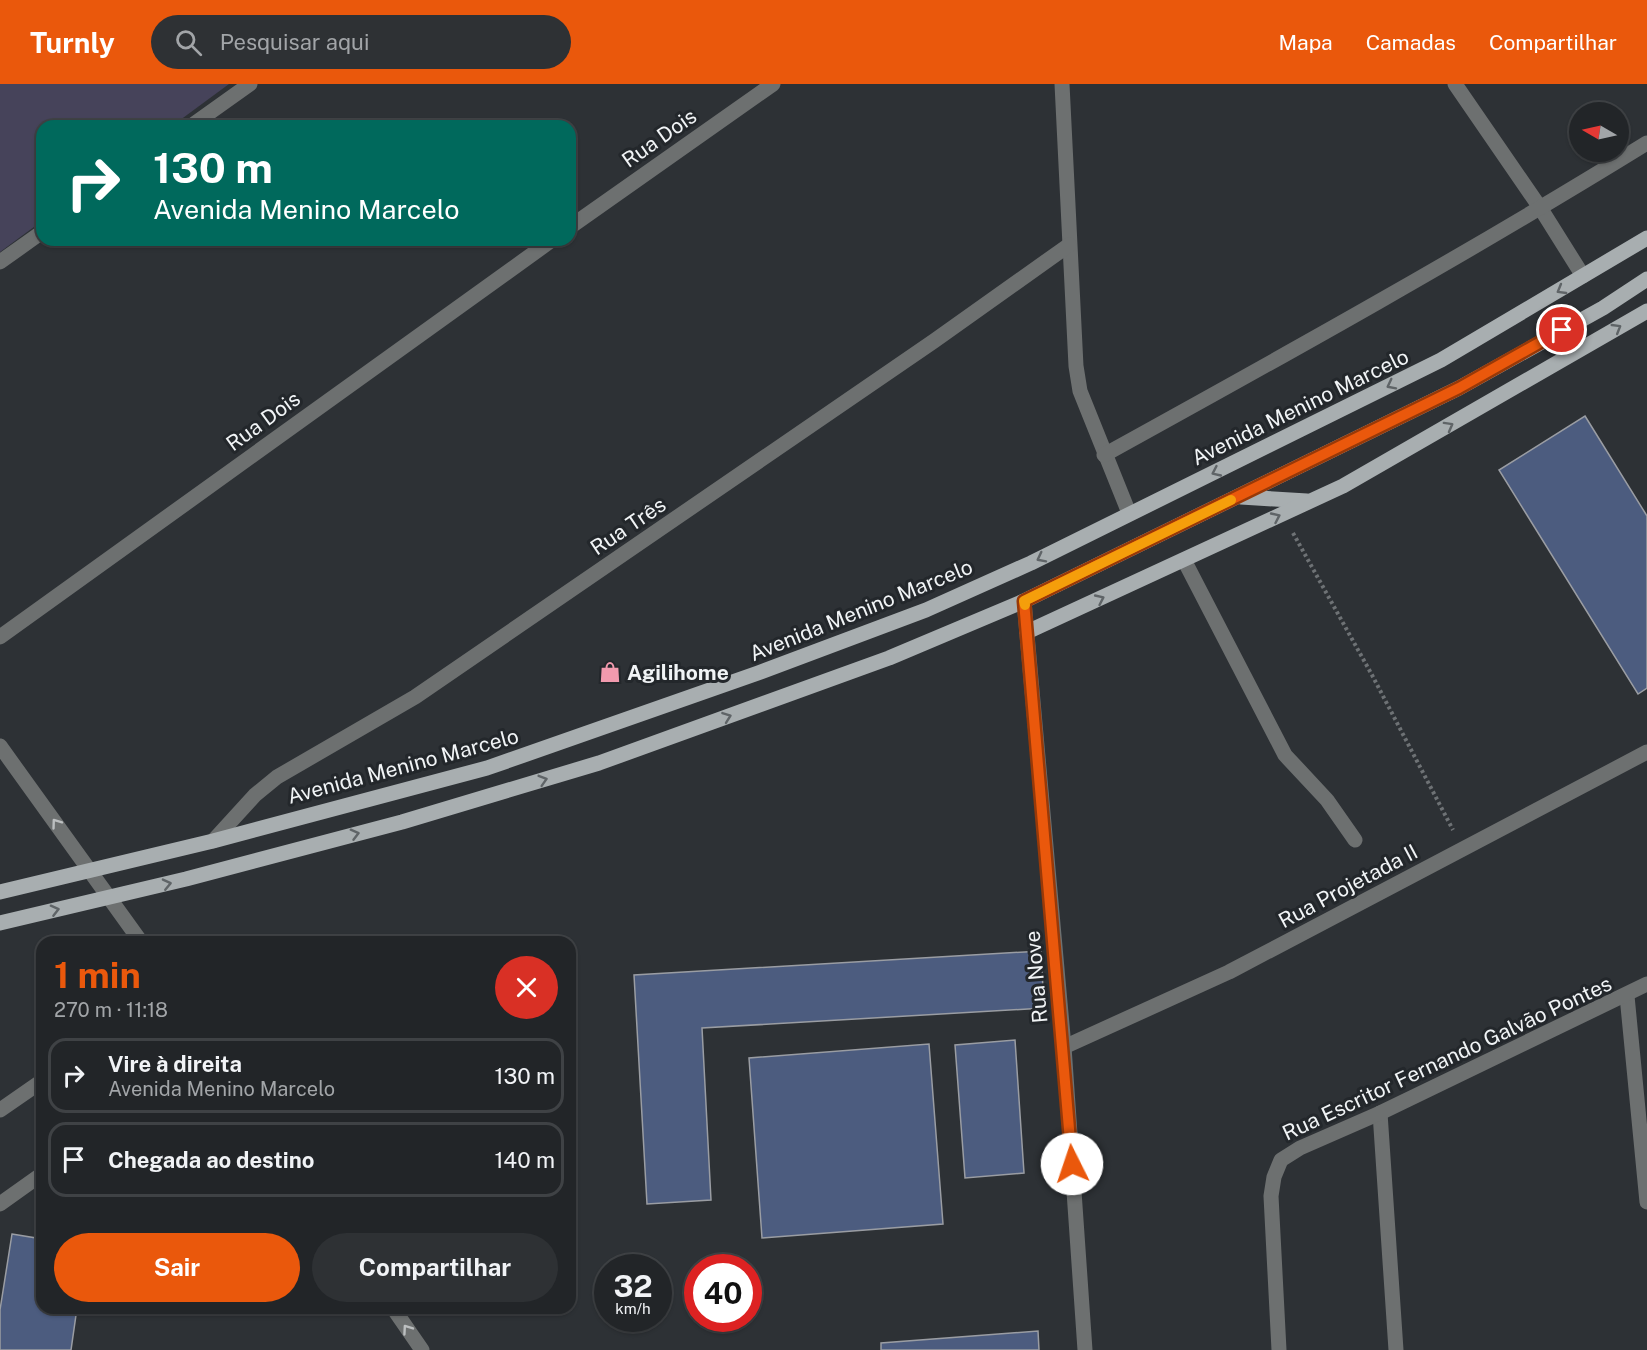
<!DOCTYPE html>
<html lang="pt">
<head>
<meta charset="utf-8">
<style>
	body { margin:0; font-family:"Public Sans",sans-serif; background:#2e3134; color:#f1f3f6; height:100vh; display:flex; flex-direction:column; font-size:22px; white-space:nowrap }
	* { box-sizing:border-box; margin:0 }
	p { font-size:20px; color:#a2a5a8 }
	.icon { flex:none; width:33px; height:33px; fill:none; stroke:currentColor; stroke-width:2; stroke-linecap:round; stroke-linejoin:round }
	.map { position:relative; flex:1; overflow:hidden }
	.details { position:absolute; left:36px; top:852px; width:540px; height:378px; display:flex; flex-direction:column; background:#222528; border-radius:18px; box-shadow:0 2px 4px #0004,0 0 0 2px #3f4245 }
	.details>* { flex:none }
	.hud { position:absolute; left:36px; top:36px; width:540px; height:126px; border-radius:18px; box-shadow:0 2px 4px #0004,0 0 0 2px #3f4245; background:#00695c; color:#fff; overflow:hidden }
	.needle { width:39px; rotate:279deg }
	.controls { position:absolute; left:1569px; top:18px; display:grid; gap:12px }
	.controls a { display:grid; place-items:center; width:60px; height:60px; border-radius:50%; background:#222528; box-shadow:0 2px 4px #0004,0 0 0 2px #3f4245; font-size:30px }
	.speed { position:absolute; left:594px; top:1170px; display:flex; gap:12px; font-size:30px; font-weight:700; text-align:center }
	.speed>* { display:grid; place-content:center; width:78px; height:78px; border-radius:50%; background:#222528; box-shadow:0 2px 4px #0004,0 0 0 2px #3f4245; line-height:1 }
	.speed small { font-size:15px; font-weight:400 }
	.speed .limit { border:9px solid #d22; background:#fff; color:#111 }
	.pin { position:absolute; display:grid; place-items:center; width:51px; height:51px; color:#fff; margin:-26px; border:3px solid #fff; border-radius:50%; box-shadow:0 2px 6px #0007 }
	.me { position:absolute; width:66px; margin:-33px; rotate:356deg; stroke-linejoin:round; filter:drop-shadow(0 0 4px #0008) }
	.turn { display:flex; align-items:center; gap:21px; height:126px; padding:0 18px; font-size:27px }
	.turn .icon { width:78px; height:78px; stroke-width:2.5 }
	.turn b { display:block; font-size:42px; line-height:51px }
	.round { display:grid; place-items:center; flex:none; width:63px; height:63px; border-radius:32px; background:#2e3134 }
	.headline { display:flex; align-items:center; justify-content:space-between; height:102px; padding:0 18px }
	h1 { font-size:36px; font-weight:700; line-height:45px; color:#ea580c }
	.cta { display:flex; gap:12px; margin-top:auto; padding:12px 18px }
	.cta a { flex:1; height:69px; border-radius:36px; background:#ea580c; color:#fff; font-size:24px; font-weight:700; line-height:69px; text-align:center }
	.cta a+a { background:#2e3134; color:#f1f3f6 }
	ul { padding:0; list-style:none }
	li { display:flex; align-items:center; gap:18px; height:75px; margin:0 12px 9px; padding:0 6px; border:3px solid #3f4245; border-radius:18px }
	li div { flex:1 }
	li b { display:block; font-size:22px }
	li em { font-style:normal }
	header { display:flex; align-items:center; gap:36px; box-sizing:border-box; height:84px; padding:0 30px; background:#ea580c; color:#fff }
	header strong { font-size:28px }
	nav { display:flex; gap:33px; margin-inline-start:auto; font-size:21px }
	.search { width:420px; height:54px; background:#2e3134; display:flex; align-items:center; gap:15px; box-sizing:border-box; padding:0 21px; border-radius:33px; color:#a2a5a8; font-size:22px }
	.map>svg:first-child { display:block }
	.green { fill:#46435a }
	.building { fill:#4c5c7f; stroke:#9a9da3; stroke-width:1.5 }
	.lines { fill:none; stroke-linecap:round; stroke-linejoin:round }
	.path { stroke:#6e7275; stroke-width:4; stroke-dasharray:3 3; stroke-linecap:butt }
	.minor { stroke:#6d7070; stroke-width:15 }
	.major { stroke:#a8aeb0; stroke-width:15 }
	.oneway { stroke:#5f6467 }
	.oneway2 { stroke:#bcbfc0 }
	.route-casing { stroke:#983908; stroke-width:15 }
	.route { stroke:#ea580c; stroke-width:10 }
	.slow { stroke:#f59e0b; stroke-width:10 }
	.labels { text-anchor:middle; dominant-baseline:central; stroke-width:6; stroke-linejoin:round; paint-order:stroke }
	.street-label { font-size:21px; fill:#f1f4f6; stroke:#23272b }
	.poi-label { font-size:21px; font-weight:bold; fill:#f1f4f6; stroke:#23272b; text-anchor:start }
</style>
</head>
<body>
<header>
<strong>Turnly</strong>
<div class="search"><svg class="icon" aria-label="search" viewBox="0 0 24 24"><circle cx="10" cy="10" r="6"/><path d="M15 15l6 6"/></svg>Pesquisar aqui</div>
<nav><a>Mapa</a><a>Camadas</a><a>Compartilhar</a></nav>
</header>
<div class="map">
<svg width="1647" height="1266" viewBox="0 0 1647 1266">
	<rect width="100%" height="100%" fill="#2d3135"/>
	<!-- green -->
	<polygon class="green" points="0,0 229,0 172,42 42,42 42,137 0,168"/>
	<!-- building -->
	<g class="building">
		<polygon points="1585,332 1647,432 1647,604 1638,610 1499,386"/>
		<polygon points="1041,867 1044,924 702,944 711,1116 647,1120 634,891"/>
		<polygon points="1015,956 1024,1089 965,1094 955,961"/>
		<polygon points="929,960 943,1140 762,1154 749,974"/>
		<polygon points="12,1150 42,1155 42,1224 77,1224 71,1266 0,1266 0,1226"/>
		<polygon points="1038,1247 1039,1266 881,1266 881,1259"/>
	</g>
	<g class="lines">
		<!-- path -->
		<polyline class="path" points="1293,449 1372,591 1453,746"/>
		<!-- minor -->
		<g class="minor">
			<polyline points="1062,0 1076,282 1080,307 1129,429"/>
			<polyline points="1455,0 1541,125 1583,192"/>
			<polyline points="191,42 250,0"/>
			<polyline points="570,143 773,0"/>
			<polyline points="0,178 42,148"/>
			<path d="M1104 371C1287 270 1469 169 1647 59"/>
			<polyline points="1184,476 1285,671 1327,716 1355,756"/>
			<polyline points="1024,517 1064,963 1085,1266"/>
			<polyline points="0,553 552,156"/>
			<polyline points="0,662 141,858"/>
			<polyline points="213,757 255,711 277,693 415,613 934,257 1069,161"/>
			<polyline points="1627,912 1647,1118"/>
			<polyline points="1064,963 1229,888 1647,668"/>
			<polyline points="0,1026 42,997"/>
			<polyline points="1380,1029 1396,1266"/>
			<polyline points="0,1120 42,1090"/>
			<polyline points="393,1224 422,1266"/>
			<polyline points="1279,1266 1271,1112 1274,1093 1281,1076 1300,1064 1380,1029 1647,900"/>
		</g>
		<!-- major -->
		<g class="major">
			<polyline points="1241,413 1307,417"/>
			<polyline points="1027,548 1343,402 1647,227"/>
			<polyline points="0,808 213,757 487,684 758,589 926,526 1031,479 1441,276 1647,154"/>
			<polyline points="0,839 186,795 402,738 599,679 889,574 1024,517 1459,304 1603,224 1647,195"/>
		</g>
	</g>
	<!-- one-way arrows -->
	<defs><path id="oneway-chevron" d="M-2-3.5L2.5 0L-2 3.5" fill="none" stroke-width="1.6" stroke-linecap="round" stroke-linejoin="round" transform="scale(1.5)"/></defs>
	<g class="oneway">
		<use href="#oneway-chevron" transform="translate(1561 206) rotate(150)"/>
		<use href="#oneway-chevron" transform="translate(1617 244) rotate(-31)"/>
		<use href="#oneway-chevron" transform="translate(1391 301) rotate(153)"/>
		<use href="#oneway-chevron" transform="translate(1449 342) rotate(-29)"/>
		<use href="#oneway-chevron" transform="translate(1216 388) rotate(155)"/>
		<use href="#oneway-chevron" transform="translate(1276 433) rotate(-25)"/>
		<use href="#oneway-chevron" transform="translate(1041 474) rotate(153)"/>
		<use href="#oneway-chevron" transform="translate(1100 515) rotate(-25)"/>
		<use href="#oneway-chevron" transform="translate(727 633) rotate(-20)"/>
		<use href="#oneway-chevron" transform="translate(543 696) rotate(-17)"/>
		<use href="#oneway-chevron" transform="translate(355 750) rotate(-15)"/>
		<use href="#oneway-chevron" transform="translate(167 800) rotate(-13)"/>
		<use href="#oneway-chevron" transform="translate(55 826) rotate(-14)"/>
	</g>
	<g class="oneway2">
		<use href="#oneway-chevron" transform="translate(56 739) rotate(-126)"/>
		<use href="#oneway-chevron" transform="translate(407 1245) rotate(-125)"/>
	</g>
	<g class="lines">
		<defs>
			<polyline id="route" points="1072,1080 1024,517 1459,304 1562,246"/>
		</defs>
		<!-- route casing -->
		<use href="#route" class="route-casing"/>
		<!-- route -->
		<use href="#route" class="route"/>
		<!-- slow -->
		<polyline class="slow" points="1025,521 1024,517 1231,416"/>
	</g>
	<!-- icons -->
	<defs>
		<symbol id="shop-bare" viewBox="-9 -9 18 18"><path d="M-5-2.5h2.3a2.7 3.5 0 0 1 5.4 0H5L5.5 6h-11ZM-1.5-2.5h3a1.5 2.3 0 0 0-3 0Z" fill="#f29aae" stroke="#23272b" stroke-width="2.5" paint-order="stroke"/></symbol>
	</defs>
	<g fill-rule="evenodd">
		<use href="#shop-bare" x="595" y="573" width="30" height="30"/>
	</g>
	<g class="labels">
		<!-- street labels -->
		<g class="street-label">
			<text transform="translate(659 54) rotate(-35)">Rua Dois</text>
			<text transform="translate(1300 323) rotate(-26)">Avenida Menino Marcelo</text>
			<text transform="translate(263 337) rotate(-36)">Rua Dois</text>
			<text transform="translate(628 442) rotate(-34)">Rua Três</text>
			<text transform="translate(861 526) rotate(-22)">Avenida Menino Marcelo</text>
			<text transform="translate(403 682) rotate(-15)">Avenida Menino Marcelo</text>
			<text transform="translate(1348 802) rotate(-28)">Rua Projetada II</text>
			<text transform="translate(1036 893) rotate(-95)">Rua Nove</text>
			<text transform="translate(1447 974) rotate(-25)">Rua Escritor Fernando Galvão Pontes</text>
		</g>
		<!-- poi labels -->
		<g class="poi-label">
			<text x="627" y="588">Agilihome</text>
		</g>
	</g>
</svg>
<div class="controls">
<a><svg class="needle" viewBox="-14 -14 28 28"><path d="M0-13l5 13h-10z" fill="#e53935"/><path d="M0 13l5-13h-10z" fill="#a2a5a8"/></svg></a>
</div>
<div class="speed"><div>32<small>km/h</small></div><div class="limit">40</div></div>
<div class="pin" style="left:1562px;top:246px;background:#d93025"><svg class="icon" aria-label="arrive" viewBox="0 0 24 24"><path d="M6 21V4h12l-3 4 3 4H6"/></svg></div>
<svg class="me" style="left:1072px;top:1080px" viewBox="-20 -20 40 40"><circle r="19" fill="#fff"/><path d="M0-13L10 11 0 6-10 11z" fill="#ea580c"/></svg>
<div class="hud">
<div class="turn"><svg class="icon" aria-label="right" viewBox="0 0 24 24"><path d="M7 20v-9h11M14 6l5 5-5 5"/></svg><div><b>130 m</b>Avenida Menino Marcelo</div></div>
</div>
<section class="details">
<div class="headline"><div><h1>1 min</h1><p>270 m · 11:18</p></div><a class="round" style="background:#d93025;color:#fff"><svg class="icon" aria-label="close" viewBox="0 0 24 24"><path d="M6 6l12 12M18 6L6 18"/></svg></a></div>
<ul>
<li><svg class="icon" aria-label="right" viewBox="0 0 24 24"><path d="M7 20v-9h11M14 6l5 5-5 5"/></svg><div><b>Vire à direita</b><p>Avenida Menino Marcelo</p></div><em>130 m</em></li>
<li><svg class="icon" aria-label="arrive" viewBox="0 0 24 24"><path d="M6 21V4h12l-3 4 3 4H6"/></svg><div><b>Chegada ao destino</b></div><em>140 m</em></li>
</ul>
<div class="cta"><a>Sair</a><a>Compartilhar</a></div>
</section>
</div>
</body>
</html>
